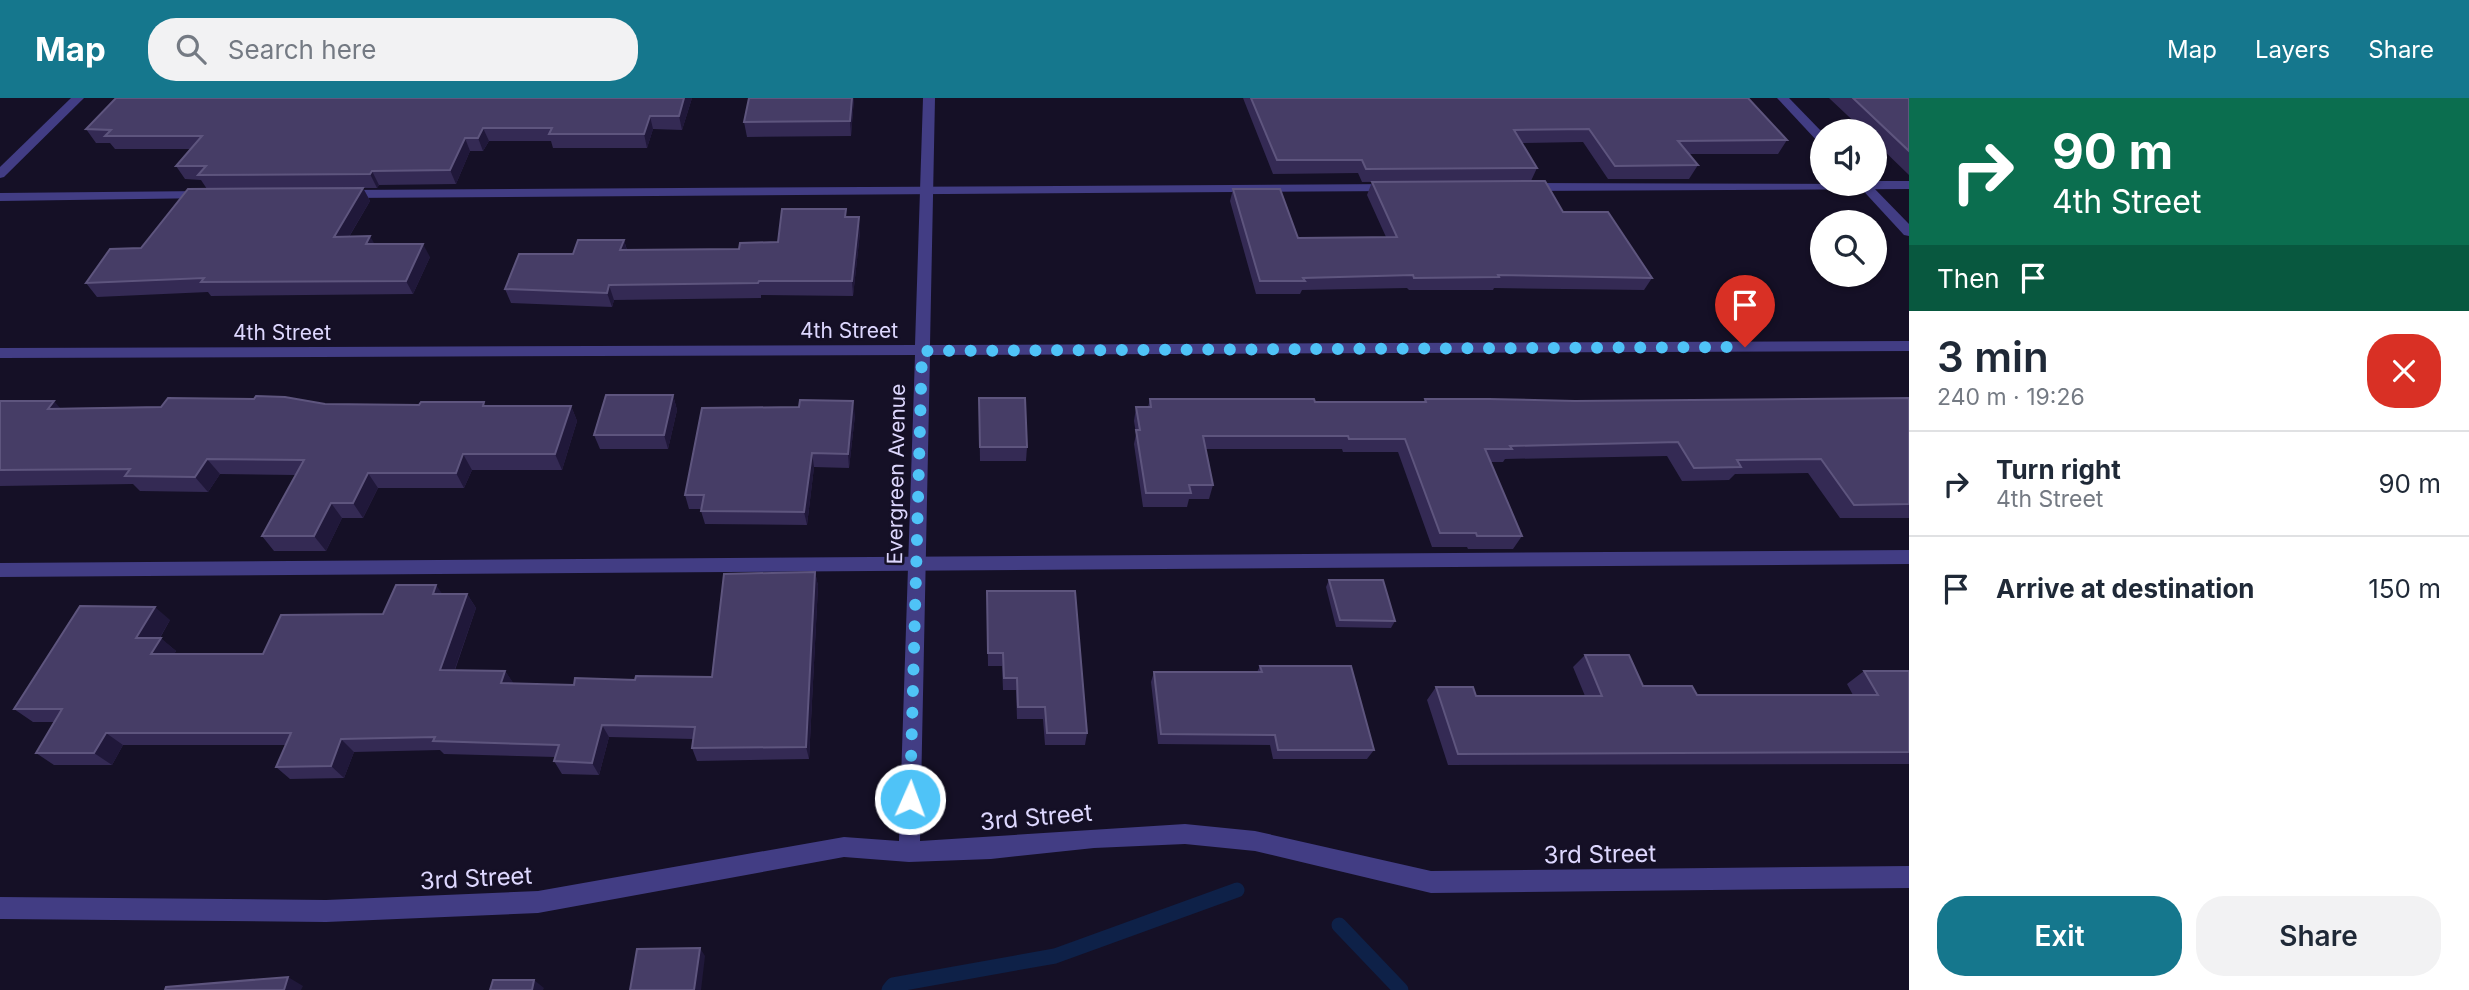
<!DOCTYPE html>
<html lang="en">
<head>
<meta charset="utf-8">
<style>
	body { margin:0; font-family:Inter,sans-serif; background:#f2f2f3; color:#1f2937; height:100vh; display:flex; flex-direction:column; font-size:26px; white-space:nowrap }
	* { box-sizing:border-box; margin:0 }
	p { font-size:23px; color:#747a83 }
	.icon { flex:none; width:38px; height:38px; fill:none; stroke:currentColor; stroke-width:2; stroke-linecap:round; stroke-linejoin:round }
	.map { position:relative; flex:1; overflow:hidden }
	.panel { display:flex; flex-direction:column; background:#fff; width:560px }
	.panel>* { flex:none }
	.top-card { background:#0b6e4f; color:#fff; overflow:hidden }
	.buttons { position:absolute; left:1810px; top:21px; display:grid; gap:14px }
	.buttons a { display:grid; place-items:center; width:77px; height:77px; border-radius:50%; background:#fff; box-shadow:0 2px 5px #0004; font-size:35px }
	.pin { position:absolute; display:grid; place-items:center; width:60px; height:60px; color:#fff; margin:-72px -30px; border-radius:50% 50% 50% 0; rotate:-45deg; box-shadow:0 0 7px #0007 }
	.pin .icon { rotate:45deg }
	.me { position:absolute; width:77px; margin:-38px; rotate:2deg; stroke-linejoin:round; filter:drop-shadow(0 0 5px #0008) }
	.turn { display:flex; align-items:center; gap:24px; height:147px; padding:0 28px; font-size:32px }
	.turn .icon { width:91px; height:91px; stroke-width:2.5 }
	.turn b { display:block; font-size:49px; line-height:60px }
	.then { display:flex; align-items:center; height:66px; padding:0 28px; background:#0003; gap:14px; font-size:26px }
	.round { display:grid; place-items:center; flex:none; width:74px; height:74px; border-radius:28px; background:#f2f2f3 }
	.head { display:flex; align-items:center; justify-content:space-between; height:119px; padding:0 28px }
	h1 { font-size:42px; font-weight:600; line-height:52px }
	.action { display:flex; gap:14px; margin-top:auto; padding:14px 28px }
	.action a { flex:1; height:80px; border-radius:28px; background:#15778d; color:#fff; font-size:28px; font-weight:600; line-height:80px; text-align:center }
	.action a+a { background:#f2f2f3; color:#1f2937 }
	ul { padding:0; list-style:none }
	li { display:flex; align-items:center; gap:21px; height:105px; padding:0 28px; border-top:2px solid #e0e1e3 }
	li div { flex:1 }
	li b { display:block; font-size:26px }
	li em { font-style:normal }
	header { display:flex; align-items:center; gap:42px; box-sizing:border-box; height:98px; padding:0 35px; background:#15778d; color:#fff }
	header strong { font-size:33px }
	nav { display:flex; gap:38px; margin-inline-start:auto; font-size:24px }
	.search { width:490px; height:63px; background:#f2f2f3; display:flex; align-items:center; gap:18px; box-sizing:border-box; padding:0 24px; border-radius:28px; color:#747a83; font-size:26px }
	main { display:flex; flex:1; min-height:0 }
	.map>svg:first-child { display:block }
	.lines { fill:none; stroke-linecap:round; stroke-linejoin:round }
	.stream { stroke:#0e2148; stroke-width:15 }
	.lane { fill:#423d84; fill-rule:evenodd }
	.street { fill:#423d84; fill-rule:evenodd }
	.wall { fill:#342a54 }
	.shaded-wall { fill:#20183a }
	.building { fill:#463d66; stroke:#5e557e; stroke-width:2 }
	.route { stroke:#4fc3f7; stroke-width:12; stroke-dasharray:0 21.6 }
	.labels { text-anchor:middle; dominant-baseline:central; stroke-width:5; stroke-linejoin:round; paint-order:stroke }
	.street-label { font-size:21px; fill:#ddd7fe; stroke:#151026 }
	.near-street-label { font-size:24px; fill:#ddd7fe; stroke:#151026 }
</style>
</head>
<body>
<header>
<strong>Map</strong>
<div class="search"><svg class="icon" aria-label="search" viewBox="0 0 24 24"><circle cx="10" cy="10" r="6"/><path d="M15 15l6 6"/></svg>Search here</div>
<nav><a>Map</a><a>Layers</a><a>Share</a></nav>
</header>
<main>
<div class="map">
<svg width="1909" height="892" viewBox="0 0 1909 892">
	<rect width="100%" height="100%" fill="#151026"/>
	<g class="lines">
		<!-- stream -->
		<g class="stream">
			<polyline points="1339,827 1401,892"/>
			<polyline points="889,892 893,887 1055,858 1237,792"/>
		</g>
		<!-- lane -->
		<g class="lane">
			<polygon points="1874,83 1909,83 1909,91 1524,93 1518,89 1524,85 1874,86"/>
			<polygon points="1395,86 1401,90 1400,93 345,100 339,96 345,92"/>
			<polygon points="205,93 210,94 210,100 0,103 0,95"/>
			<polygon points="1909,452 1909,466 0,479 0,465"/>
		</g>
		<!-- street -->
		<g class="street">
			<polygon points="71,0 84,0 4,79 0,80 0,69"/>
			<polygon points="923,0 935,0 930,247 1909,243 1909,253 930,257 920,743 1185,726 1255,733 1431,773 1909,768 1909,790 1431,795 1255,753 1185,746 1094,750 991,761 909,764 844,759 538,815 326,824 0,821 0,799 326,802 538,793 844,739 899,743 915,257 0,260 0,250 915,247"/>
			<polygon points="1777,0 1789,0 1822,34 1822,45 1818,44"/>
			<polygon points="1857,86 1870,86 1909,126 1909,138 1904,137"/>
		</g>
	</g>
	<!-- wall -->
	<g class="wall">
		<polygon points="116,0 692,0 682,32 653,31 647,50 553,50 551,43 489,43 483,53 470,53 456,86 379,87 377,90 363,90 370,103 349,139 374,146 430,159 413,196 211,198 208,194 97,199 86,185 141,150 207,91 201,82 185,81 176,68 190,51 115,51 110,45 96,45 86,31"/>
		<polygon points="854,0 851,38 747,39 744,24"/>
		<polygon points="1243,0 1748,0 1787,42 1778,56 1689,56 1698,67 1689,81 1608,81 1583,44 1522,45 1537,70 1531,83 1362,84 1358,75 1273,76"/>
		<polygon points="1829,0 1909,0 1909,77 1874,43 1874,33 1864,33"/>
		<polygon points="1372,84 1563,114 1652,180 1644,192 1494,190 1493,192 1409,192 1407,190 1302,192 1300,196 1256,196 1230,103 1233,91 1298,140 1386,139 1367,97"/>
		<polygon points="846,119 860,134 853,198 761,197 761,200 614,202 612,209 511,205 505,191 624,142 627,152 739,151 778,144"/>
		<polygon points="673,297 677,312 668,351 600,351 594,337"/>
		<polygon points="979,300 1027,349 1026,363 980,363"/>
		<polygon points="1909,300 1909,420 1840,420 1808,375 1735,376 1729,382 1682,383 1667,358 1505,361 1503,364 1491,364 1522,438 1513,451 1468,451 1467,449 1432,449 1398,354 1343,354 1342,351 1205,351 1213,387 1209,401 1189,401 1187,409 1143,409 1134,346 1136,336 1134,323 1136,309 1148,309 1150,301 1315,304 1424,304 1425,301 1575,303"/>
		<polygon points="0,303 61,310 325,306 571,308 577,323 562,372 472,372 464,390 378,390 363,420 342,420 326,453 274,453 262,438 296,377 220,376 208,394 140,393 133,386 0,388"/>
		<polygon points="855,317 849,370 814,369 807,427 705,426 701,413 702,411 689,411 685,397"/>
		<polygon points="815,474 818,488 809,661 697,663 692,650 693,641 609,639 599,677 562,676 554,663 555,659 444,656 440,652 354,654 344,680 290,681 276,669 286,647 123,647 112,667 54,667 36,655 54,624 33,624 14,611 170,522 160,540 176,553 174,556 263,556 442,496 467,496 476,510 455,572 505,573 513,585 574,587 635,582 712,579"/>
		<polygon points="1329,482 1395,523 1391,530 1336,529 1326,489"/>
		<polygon points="987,493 1087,635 1085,647 1045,647 1043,621 1017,621 1016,592 1003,592 1002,568 988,568"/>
		<polygon points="1585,557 1643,588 1697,597 1853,597 1847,586 1864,573 1909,573 1909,666 1448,667 1427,602 1436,589 1476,598 1585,598 1573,569"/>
		<polygon points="1260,568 1374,652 1367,661 1273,661 1270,647 1158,646 1151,584 1154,574 1257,574"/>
	</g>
	<!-- shaded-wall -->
	<g class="shaded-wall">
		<polygon points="684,0 692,0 682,32 679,18"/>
		<polygon points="852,0 854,0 851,38 850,23"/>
		<polygon points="650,18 653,31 647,50 644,36"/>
		<polygon points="483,30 489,43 483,53 478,40"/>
		<polygon points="465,40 470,53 456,86 450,72"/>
		<polygon points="372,73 379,87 377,90 370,76"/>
		<polygon points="363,90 370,103 341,152 334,139"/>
		<polygon points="859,119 860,134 853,198 852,183"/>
		<polygon points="370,138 378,152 366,146"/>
		<polygon points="624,142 628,157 620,152"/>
		<polygon points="423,146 430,159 413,196 406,183"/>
		<polygon points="609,187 614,202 612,209 607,195"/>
		<polygon points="673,297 677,312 668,351 664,337"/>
		<polygon points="54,303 68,319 48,311"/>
		<polygon points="853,303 855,317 849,370 848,356"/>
		<polygon points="571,308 577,323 562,372 555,356"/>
		<polygon points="812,355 814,369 807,427 804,414"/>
		<polygon points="463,356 472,372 464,390 456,375"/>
		<polygon points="207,361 220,376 208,394 195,379"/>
		<polygon points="368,375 378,390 363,420 353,405"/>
		<polygon points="331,405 342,420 326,453 314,438"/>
		<polygon points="815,474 818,488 809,661 806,649"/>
		<polygon points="436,487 446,501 433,496"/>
		<polygon points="467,496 476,510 450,585 440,572"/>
		<polygon points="155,509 170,522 152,553 136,540"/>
		<polygon points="161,540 176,553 167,569 151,556"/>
		<polygon points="505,573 514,586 501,585"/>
		<polygon points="602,627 609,639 599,677 592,665"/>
		<polygon points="106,635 123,647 112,667 94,655"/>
		<polygon points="341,641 354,654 344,680 331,668"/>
		<polygon points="700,850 705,858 701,892 694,892"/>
		<polygon points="288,879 303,888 301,892 284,892"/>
		<polygon points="534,882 544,890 543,892 532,892"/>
	</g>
	<!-- building -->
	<g class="building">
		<polygon points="116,0 684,0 679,18 650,18 644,36 549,36 552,30 483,30 478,40 465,40 450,72 372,73 370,76 198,77 206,68 176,68 202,38 105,38 111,32 86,31"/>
		<polygon points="749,0 852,0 850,23 744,24"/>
		<polygon points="1251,0 1748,0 1787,42 1678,43 1698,67 1615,68 1589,31 1514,32 1537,70 1366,71 1362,62 1277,62"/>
		<polygon points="1853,0 1909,0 1909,53"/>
		<polygon points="1545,83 1563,114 1608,114 1652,180 1498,177 1499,179 1414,180 1413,177 1303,180 1305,183 1260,183 1233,91 1280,91 1298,140 1397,139 1372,84"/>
		<polygon points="363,90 334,139 370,138 366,146 423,146 406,183 201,184 204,180 86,185 110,151 141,150 188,91"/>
		<polygon points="782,111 846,111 845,119 859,119 852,183 759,183 758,185 609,187 607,195 505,191 519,156 573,156 578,142 624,142 620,152 739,151 740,145 778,144"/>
		<polygon points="606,297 673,297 664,337 594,337"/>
		<polygon points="256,298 285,299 325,306 419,307 421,304 484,304 483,308 571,308 555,356 463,356 456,375 368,375 353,405 331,405 314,438 262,438 304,362 207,361 195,379 125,378 130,371 0,372 0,303 54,303 48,311 161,309 168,300 254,301"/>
		<polygon points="979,300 1025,300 1027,349 980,349"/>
		<polygon points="1909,300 1909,406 1854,407 1821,361 1737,362 1741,369 1694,370 1678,344 1510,348 1512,351 1485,351 1522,438 1477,438 1476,435 1440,435 1405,341 1349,341 1348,338 1203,338 1213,387 1189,387 1191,395 1146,395 1136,332 1140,332 1136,309 1151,309 1150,301 1314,301 1315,304 1426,304 1425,301 1489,301 1575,303"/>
		<polygon points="800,302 853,303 848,356 812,355 804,414 701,413 704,397 685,397 702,310 799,309"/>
		<polygon points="815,474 806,649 692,650 695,629 602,627 592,665 554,663 559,647 433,643 435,639 341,641 331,668 276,669 291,635 106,635 94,655 36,655 62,611 14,611 80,508 155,509 136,540 161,540 151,556 263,556 281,517 383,516 396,487 436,487 433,496 467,496 440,572 505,573 501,585 574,587 575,580 635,582 636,578 712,579 724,476"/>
		<polygon points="1329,482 1383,482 1395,523 1340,522"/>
		<polygon points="987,493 1075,493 1087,635 1047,635 1045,609 1018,609 1017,580 1004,580 1003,555 988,555"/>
		<polygon points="1585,557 1629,557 1643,588 1692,588 1697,597 1878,597 1864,573 1909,573 1909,654 1458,656 1436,589 1473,589 1476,598 1602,598"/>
		<polygon points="1260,568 1351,568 1374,652 1278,652 1275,637 1161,636 1154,574 1262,574"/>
		<polygon points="700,850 694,892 630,892 637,851"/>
		<polygon points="288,879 284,892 165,892 166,889"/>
		<polygon points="493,882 534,882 532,892 490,892"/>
	</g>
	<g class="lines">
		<!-- route -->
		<polyline class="route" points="910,701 922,253 1745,249"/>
	</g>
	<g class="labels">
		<!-- street labels -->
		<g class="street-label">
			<text x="849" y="232">4th Street</text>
			<text x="282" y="234">4th Street</text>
			<text transform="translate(896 376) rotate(-89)">Evergreen Avenue</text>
		</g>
		<!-- near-street labels -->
		<g class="near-street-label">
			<text transform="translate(1036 719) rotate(-5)">3rd Street</text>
			<text transform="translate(1600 756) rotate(-1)">3rd Street</text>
			<text transform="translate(476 780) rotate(-3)">3rd Street</text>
		</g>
	</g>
</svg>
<div class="buttons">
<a><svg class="icon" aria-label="sound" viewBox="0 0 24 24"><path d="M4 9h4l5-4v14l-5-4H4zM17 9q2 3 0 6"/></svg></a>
<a><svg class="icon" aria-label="search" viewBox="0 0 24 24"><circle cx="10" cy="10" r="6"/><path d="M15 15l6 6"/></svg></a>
</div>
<div class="pin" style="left:1745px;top:249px;background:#d93025"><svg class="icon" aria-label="arrive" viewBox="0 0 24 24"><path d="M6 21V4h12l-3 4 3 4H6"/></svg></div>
<svg class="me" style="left:910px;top:701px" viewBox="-20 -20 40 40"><circle r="17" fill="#4fc3f7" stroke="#fff" stroke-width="3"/><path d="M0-11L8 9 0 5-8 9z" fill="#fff"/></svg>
</div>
<section class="panel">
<div class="top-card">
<div class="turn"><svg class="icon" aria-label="right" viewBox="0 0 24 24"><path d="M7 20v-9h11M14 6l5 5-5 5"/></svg><div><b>90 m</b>4th Street</div></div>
<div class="then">Then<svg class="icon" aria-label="arrive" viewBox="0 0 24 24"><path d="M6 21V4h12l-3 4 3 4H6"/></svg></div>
</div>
<div class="head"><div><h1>3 min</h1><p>240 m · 19:26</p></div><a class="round" style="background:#d93025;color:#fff"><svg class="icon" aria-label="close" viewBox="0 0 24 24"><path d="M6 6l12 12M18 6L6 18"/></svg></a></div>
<ul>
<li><svg class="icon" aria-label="right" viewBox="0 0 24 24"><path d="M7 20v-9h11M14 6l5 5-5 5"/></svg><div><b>Turn right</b><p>4th Street</p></div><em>90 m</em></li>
<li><svg class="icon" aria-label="arrive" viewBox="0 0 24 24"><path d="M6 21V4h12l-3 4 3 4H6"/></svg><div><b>Arrive at destination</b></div><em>150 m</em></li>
</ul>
<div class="action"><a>Exit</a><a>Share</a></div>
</section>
</main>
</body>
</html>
